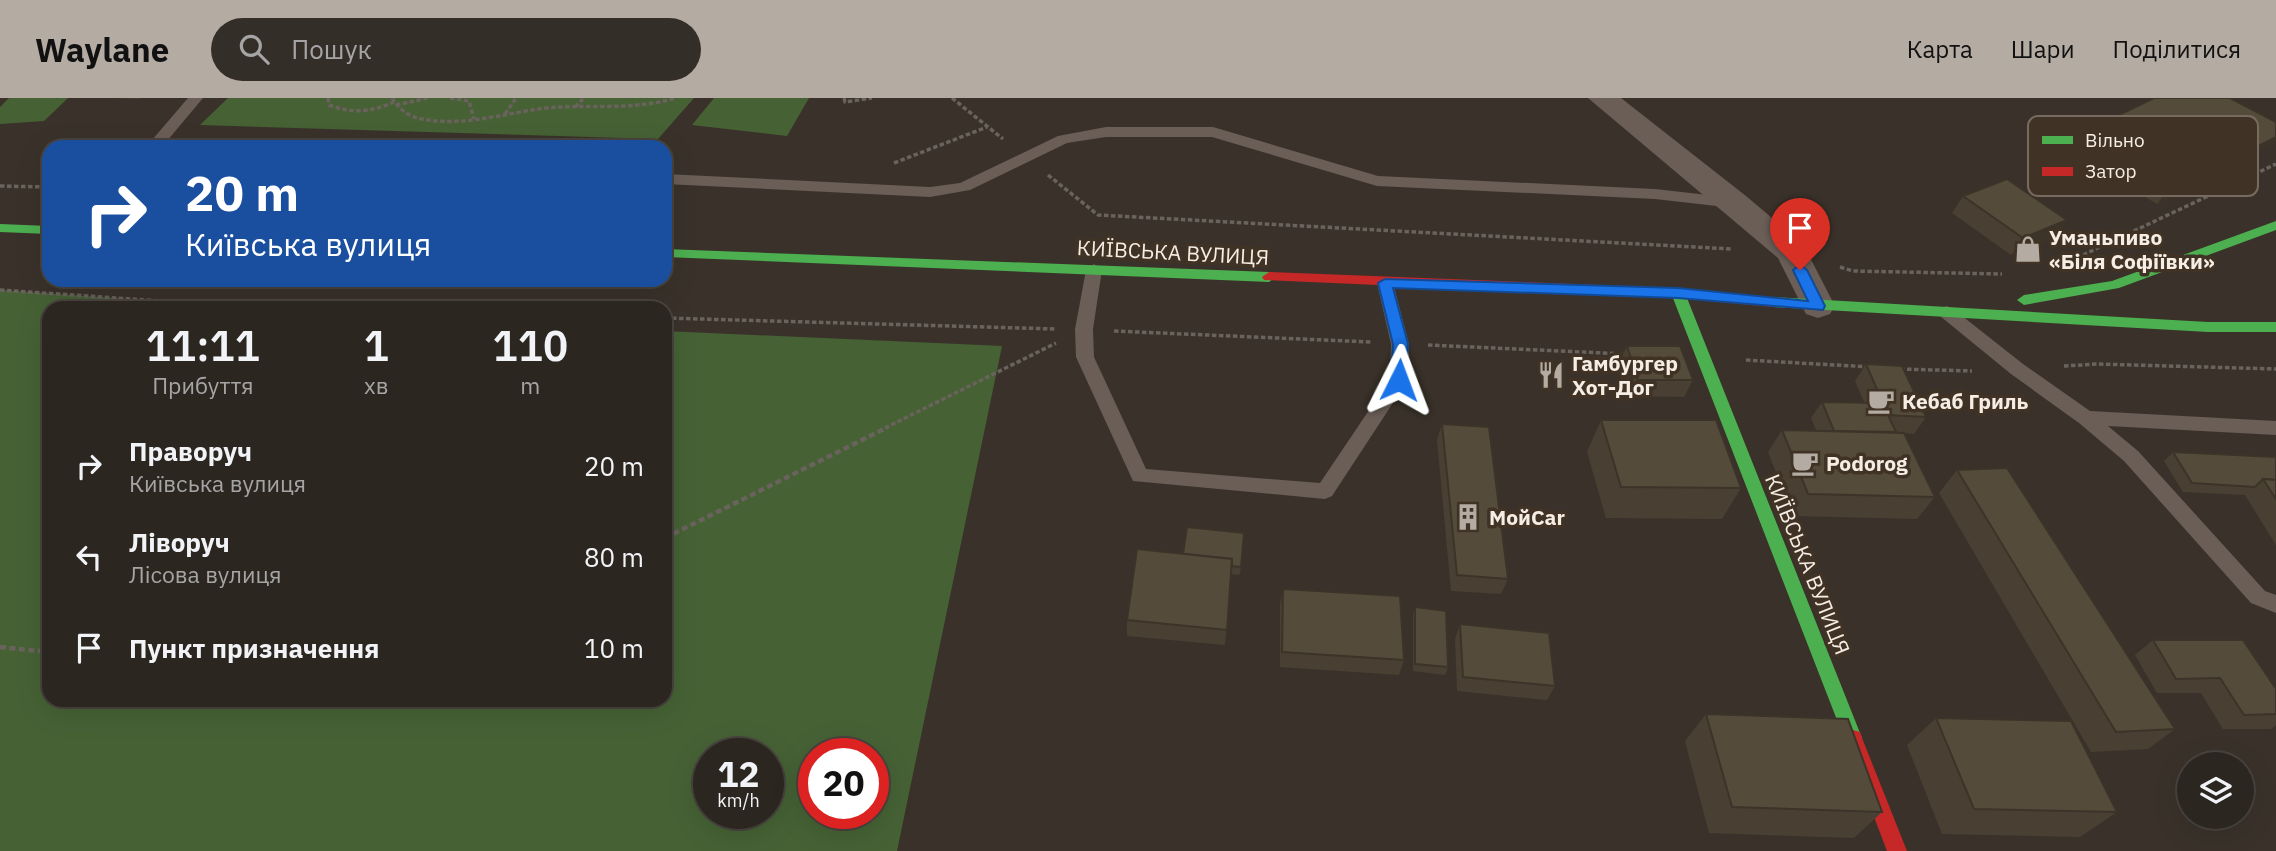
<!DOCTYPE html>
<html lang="uk">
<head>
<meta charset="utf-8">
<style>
	body { margin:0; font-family:"IBM Plex Sans",sans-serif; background:#342e29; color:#f1f3f6; height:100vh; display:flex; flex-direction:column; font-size:26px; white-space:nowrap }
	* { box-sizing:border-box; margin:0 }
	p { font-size:23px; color:#a6a5a5 }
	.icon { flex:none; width:38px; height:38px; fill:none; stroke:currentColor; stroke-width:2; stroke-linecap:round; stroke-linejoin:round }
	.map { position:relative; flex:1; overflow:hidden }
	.panel { position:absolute; left:42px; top:203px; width:630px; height:406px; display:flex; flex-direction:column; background:#2c2620; border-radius:21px; box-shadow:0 7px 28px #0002,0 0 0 2px #48433e }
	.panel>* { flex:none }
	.guide { position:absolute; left:42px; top:42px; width:630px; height:147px; border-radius:21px; box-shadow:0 7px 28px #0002,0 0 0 2px #48433e; background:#1a4fa0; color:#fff; overflow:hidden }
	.fabs { position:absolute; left:2177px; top:654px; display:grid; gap:14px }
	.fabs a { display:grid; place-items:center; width:77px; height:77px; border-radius:50%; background:#2c2620; box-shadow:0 7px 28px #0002,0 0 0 2px #48433e; font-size:35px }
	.speed { position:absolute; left:693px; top:640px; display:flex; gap:14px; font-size:35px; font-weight:700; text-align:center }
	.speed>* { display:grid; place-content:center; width:91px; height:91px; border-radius:50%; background:#2c2620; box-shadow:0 7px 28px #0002,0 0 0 2px #48433e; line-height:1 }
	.speed small { font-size:18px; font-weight:400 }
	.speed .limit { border:10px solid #d22; background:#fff; color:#111 }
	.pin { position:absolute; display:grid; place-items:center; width:60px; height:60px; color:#fff; margin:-72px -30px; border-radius:50% 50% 50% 0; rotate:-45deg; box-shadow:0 0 7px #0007 }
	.pin .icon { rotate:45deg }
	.me { position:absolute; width:77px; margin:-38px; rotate:3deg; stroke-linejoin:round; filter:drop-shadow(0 0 5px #0008) }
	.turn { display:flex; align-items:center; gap:24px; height:147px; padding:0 28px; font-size:32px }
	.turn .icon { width:91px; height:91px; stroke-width:2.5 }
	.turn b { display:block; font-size:49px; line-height:60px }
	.eta { display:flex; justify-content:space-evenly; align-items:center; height:119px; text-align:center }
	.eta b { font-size:42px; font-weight:600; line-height:49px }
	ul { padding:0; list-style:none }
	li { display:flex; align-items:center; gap:21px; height:91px; padding:0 28px }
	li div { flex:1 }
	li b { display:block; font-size:26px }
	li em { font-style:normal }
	header { display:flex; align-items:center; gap:42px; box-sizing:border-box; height:98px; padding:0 35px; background:#b4aca3; color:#111 }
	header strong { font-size:33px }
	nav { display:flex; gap:38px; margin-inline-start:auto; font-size:24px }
	.search { width:490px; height:63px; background:#342e29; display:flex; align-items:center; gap:18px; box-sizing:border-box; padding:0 24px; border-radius:38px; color:#a6a5a5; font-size:26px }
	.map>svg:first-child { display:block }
	.green { fill:#466235; fill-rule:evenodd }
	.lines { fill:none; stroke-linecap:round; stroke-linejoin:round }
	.path-far1 { stroke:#6a625c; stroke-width:3.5; stroke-dasharray:4.5 2.5; stroke-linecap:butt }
	.path { stroke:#6a625c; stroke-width:4.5; stroke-dasharray:6 3.5; stroke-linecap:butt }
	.lane { fill:#6a5e57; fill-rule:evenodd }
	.street { fill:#6a5e57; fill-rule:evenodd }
	.fast { fill:#4caf50; fill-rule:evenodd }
	.jam { fill:#c62828; fill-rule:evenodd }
	.wall { fill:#494033 }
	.shaded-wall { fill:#3c3429 }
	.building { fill:#554b3b; stroke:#3c3429; stroke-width:2 }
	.route { fill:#1a73e8; stroke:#114b97; stroke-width:2 }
	.labels { text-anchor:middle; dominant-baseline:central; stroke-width:7; stroke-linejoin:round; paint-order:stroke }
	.poi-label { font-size:21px; font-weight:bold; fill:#f6ede4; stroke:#403224; text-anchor:start }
	.street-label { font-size:21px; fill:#f6ede4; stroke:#403224 }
	.key { fill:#403224; stroke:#776a5e; stroke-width:2 }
	.key-label { font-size:19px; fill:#f6ede4 }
</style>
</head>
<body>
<header>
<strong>Waylane</strong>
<div class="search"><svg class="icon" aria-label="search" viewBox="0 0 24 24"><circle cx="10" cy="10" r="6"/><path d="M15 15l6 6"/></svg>Пошук</div>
<nav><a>Карта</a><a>Шари</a><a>Поділитися</a></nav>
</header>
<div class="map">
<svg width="2276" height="753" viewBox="0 0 2276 753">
	<rect width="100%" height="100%" fill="#3a322a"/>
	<!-- green -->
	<g class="green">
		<polygon points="9,0 68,0 44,23 0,26 0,9"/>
		<polygon points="228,0 694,0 658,41 200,27"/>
		<polygon points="714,0 809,0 787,38 692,27"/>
		<path d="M0 192 257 210H49V602H665V233L1002 248 897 753H0ZM768 656V716H709V656ZM814 656H873V716H814Z"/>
	</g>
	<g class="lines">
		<!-- path-far1 -->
		<g class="path-far1">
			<path d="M328 0 329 7C353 16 371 14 394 4"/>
			<path d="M392 0C399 11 409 19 422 21 463 29 505 15 546 10 589 6 632 13 675 0"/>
			<polyline points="450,0 469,3 474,21"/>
			<polyline points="844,0 845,4 872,0"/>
			<polyline points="952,0 1003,41"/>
			<polyline points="396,7 428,0"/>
			<polyline points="575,9 584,0"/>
			<polyline points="505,16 516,0"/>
			<polyline points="231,49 274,44 393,49"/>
			<polyline points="894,65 987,29"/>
			<polyline points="1048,77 1098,117 1732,151"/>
			<polyline points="0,88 49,89"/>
			<polyline points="2083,157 2276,66"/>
			<polyline points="1840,169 1853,173 2002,176"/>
			<polyline points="0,192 175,204 353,210"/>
			<polyline points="665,220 1056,231"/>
			<polyline points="1114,233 1371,244"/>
			<polyline points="1428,247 1626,256"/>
			<polyline points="1746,262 1871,269"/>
			<polyline points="2064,268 2097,266 2276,271"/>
			<polyline points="1900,271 1972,273"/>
			<polyline points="885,330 1056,245"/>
		</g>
		<!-- path -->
		<g class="path">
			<polyline points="665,440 888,329"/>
			<polyline points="0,549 49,554"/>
		</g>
		<!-- lane -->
		<g class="lane">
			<polygon points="188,0 203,0 162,49 146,49"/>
			<polygon points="1106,29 1213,29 1378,78 1655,91 1734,100 1742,105 1734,110 1655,101 1377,88 1212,39 1106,39 1067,45 970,92 930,99 665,86 665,76 930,89 960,85 1058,38"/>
			<polygon points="1094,166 1102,172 1093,231 1094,259 1146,371 1320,385 1390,281 1391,246 1377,185 1385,179 1393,185 1409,246 1408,282 1332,398 1325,401 1133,383 1076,259 1075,231 1086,172"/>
			<polygon points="1946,208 1952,210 2023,266 2090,313 2276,323 2276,337 2108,328 2138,353 2265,493 2276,497 2276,515 2251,505 2124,363 2079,325 2011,276 1940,218 1937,214"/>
		</g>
		<!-- street -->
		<polygon class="street" points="1588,0 1621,0 1746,98 1803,146 1835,208 1830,216 1818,220 1806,216 1778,160"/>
		<!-- fast -->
		<g class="fast">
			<polygon points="2276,123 2276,132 2119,190 2024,207 2017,202 2024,197 2112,183"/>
			<polygon points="0,126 49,128 49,136 0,134"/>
			<polygon points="665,151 1269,174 1276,179 1269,184 665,159"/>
			<polygon points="1678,190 1685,195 1862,640 1860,646 1853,648 1846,646 1844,640 1671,195"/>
			<polygon points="1773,199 2208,224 2276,224 2276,234 2208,234 1773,209 1766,204"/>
		</g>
		<!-- jam -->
		<g class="jam">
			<polygon points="1269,174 1678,190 1773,199 1780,204 1773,209 1678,200 1264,182 1262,179"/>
			<polygon points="1853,632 1860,634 1862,640 1907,753 1887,753 1844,640 1846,634"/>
		</g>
	</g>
	<!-- wall -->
	<g class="wall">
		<polygon points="113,0 141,0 140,1"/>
		<polygon points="2276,24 2276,44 2157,106 2063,50 2069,41"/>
		<polygon points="1963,98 2067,122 2055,139 2011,157 1952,115"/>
		<polygon points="1627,248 1693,282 1684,299 1631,298 1619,265"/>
		<polygon points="1866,266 1926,319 1914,336 1904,335 1935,399 1917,421 1793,418 1768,354 1782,332 1816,332 1811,320 1822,304 1864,304 1855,283"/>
		<polygon points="1601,322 1741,390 1722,421 1606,420 1587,354"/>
		<polygon points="1442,326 1508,481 1501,496 1451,493 1437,342"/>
		<polygon points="2173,354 2276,359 2276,447 2245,397 2183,394 2164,363"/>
		<polygon points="1957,372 2175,631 2148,651 2091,654 1939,395"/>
		<polygon points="1244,435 1240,477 1231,476 1225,547 1127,538 1127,522 1183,456"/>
		<polygon points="1283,491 1404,562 1399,577 1280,569 1280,506"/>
		<polygon points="1415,509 1448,569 1445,577 1413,573 1413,517"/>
		<polygon points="1460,526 1555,588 1547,602 1457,593 1455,541"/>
		<polygon points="2153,542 2276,591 2276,627 2271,631 2223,631 2201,595 2157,595 2135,557"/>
		<polygon points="1706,616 1882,714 1854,740 1709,735 1685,643"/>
		<polygon points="1936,620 2117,714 2080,739 1942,736 1907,647"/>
	</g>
	<!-- shaded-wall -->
	<g class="shaded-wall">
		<polygon points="2276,39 2276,44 2157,106 2164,97"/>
		<polygon points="2067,122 2055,139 2011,157 2023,140"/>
	</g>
	<!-- building -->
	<g class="building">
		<polygon points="2154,0 2230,0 2276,24 2276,39 2164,97 2069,41"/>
		<polygon points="2007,81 2067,122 2023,140 1963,98"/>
		<polygon points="1627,248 1680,248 1693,282 1638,282"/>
		<polygon points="1866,266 1902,268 1926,319 1888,317 1896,334 1834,333 1822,304 1883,305"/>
		<polygon points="1601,322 1716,322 1741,390 1621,389"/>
		<polygon points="1442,326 1489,329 1508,481 1457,477"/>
		<polygon points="1782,332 1904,335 1935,399 1808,396"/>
		<polygon points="2173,354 2276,359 2276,382 2263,381 2255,389 2192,385"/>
		<polygon points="2007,370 2175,631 2116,634 1957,372"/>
		<polygon points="2263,381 2276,382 2276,401"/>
		<polygon points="1187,429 1244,435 1241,469 1232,468 1232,461 1183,456"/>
		<polygon points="1137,451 1232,461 1227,532 1127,522"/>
		<polygon points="1283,491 1400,498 1404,562 1282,554"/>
		<polygon points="1415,509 1446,513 1448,569 1415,566"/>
		<polygon points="1460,526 1549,535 1555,588 1463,579"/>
		<polygon points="2153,542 2243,542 2276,591 2276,616 2244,617 2220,580 2176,581"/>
		<polygon points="1706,616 1848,621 1882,714 1732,709"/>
		<polygon points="1936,620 2071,623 2117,714 1974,711"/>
	</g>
	<!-- route -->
	<polygon class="route" points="1800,167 1807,172 1825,208 1823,212 1678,200 1393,190 1408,246 1406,282 1399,287 1391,282 1393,246 1378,185 1385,181 1678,190 1808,203 1793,172"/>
	<!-- icons -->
	<defs>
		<symbol id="shop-bare" viewBox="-9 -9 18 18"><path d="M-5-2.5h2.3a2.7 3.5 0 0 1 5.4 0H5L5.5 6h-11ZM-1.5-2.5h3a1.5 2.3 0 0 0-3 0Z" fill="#b4aca3" stroke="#403224" stroke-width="2.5" paint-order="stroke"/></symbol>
		<symbol id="restaurant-bare" viewBox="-9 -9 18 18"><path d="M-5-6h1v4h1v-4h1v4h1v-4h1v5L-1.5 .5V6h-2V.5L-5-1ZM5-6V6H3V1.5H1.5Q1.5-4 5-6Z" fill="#b4aca3" stroke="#403224" stroke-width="2.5" paint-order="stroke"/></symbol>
		<symbol id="cafe-bare" viewBox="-9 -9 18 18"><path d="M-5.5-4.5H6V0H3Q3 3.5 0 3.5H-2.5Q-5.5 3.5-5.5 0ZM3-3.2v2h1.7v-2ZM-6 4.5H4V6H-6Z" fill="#b4aca3" stroke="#403224" stroke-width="2.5" paint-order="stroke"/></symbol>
		<symbol id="building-bare" viewBox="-9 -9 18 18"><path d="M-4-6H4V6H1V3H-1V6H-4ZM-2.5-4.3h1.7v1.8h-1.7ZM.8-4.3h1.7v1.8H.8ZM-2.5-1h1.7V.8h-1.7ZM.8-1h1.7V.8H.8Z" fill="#b4aca3" stroke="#403224" stroke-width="2.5" paint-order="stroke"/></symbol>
	</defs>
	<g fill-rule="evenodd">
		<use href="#shop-bare" x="2009" y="132" width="38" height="38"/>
		<use href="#restaurant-bare" x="1532" y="258" width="38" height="38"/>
		<use href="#cafe-bare" x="1862" y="284" width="38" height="38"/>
		<use href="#cafe-bare" x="1786" y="346" width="38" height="38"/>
		<use href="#building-bare" x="1449" y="400" width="38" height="38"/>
	</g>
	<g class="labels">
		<!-- poi labels -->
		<g class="poi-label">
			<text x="2049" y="139">Уманьпиво<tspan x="2049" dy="24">«Біля Софіївки»</tspan></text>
			<text x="1572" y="265">Гамбургер<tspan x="1572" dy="24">Хот-Дог</tspan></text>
			<text x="1902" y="303">Кебаб Гриль</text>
			<text x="1826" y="365">Podorog</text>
			<text x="1489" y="419">МойCar</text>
		</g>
		<!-- street labels -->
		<g class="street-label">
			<text transform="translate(1173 154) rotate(3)">КИЇВСЬКА ВУЛИЦЯ</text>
			<text transform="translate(1808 466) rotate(68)">КИЇВСЬКА ВУЛИЦЯ</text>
		</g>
	</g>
	<!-- legend -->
	<rect x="2028" y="18" width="230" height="80" rx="10" class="key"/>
	<rect x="2042" y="38" width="31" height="8" fill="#4caf50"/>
	<rect x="2042" y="69" width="31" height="9" fill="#c62828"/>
	<g class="key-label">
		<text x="2085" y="49">Вільно</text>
		<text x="2085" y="80">Затор</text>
	</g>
</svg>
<div class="fabs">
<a><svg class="icon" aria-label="layers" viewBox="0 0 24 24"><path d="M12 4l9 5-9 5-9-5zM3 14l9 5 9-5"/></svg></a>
</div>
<div class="speed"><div>12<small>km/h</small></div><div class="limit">20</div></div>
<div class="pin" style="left:1800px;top:172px;background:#d93025"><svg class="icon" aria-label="arrive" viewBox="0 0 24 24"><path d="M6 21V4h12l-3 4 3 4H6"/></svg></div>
<svg class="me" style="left:1399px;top:282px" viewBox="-20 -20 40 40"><path d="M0-17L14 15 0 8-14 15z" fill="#1a73e8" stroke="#fff" stroke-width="4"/></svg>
<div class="guide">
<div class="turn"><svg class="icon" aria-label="right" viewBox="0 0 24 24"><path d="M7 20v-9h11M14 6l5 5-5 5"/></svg><div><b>20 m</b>Київська вулиця</div></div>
</div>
<section class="panel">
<div class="eta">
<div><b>11:11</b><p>Прибуття</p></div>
<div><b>1</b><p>хв</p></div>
<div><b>110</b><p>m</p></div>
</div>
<ul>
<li><svg class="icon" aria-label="right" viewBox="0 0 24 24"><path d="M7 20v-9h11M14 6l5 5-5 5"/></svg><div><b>Праворуч</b><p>Київська вулиця</p></div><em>20 m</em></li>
<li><svg class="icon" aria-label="left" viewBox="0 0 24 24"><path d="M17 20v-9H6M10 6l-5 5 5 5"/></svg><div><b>Ліворуч</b><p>Лісова вулиця</p></div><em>80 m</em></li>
<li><svg class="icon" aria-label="arrive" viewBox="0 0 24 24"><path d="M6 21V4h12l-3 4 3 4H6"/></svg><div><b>Пункт призначення</b></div><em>10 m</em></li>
</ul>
</section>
</div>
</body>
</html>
